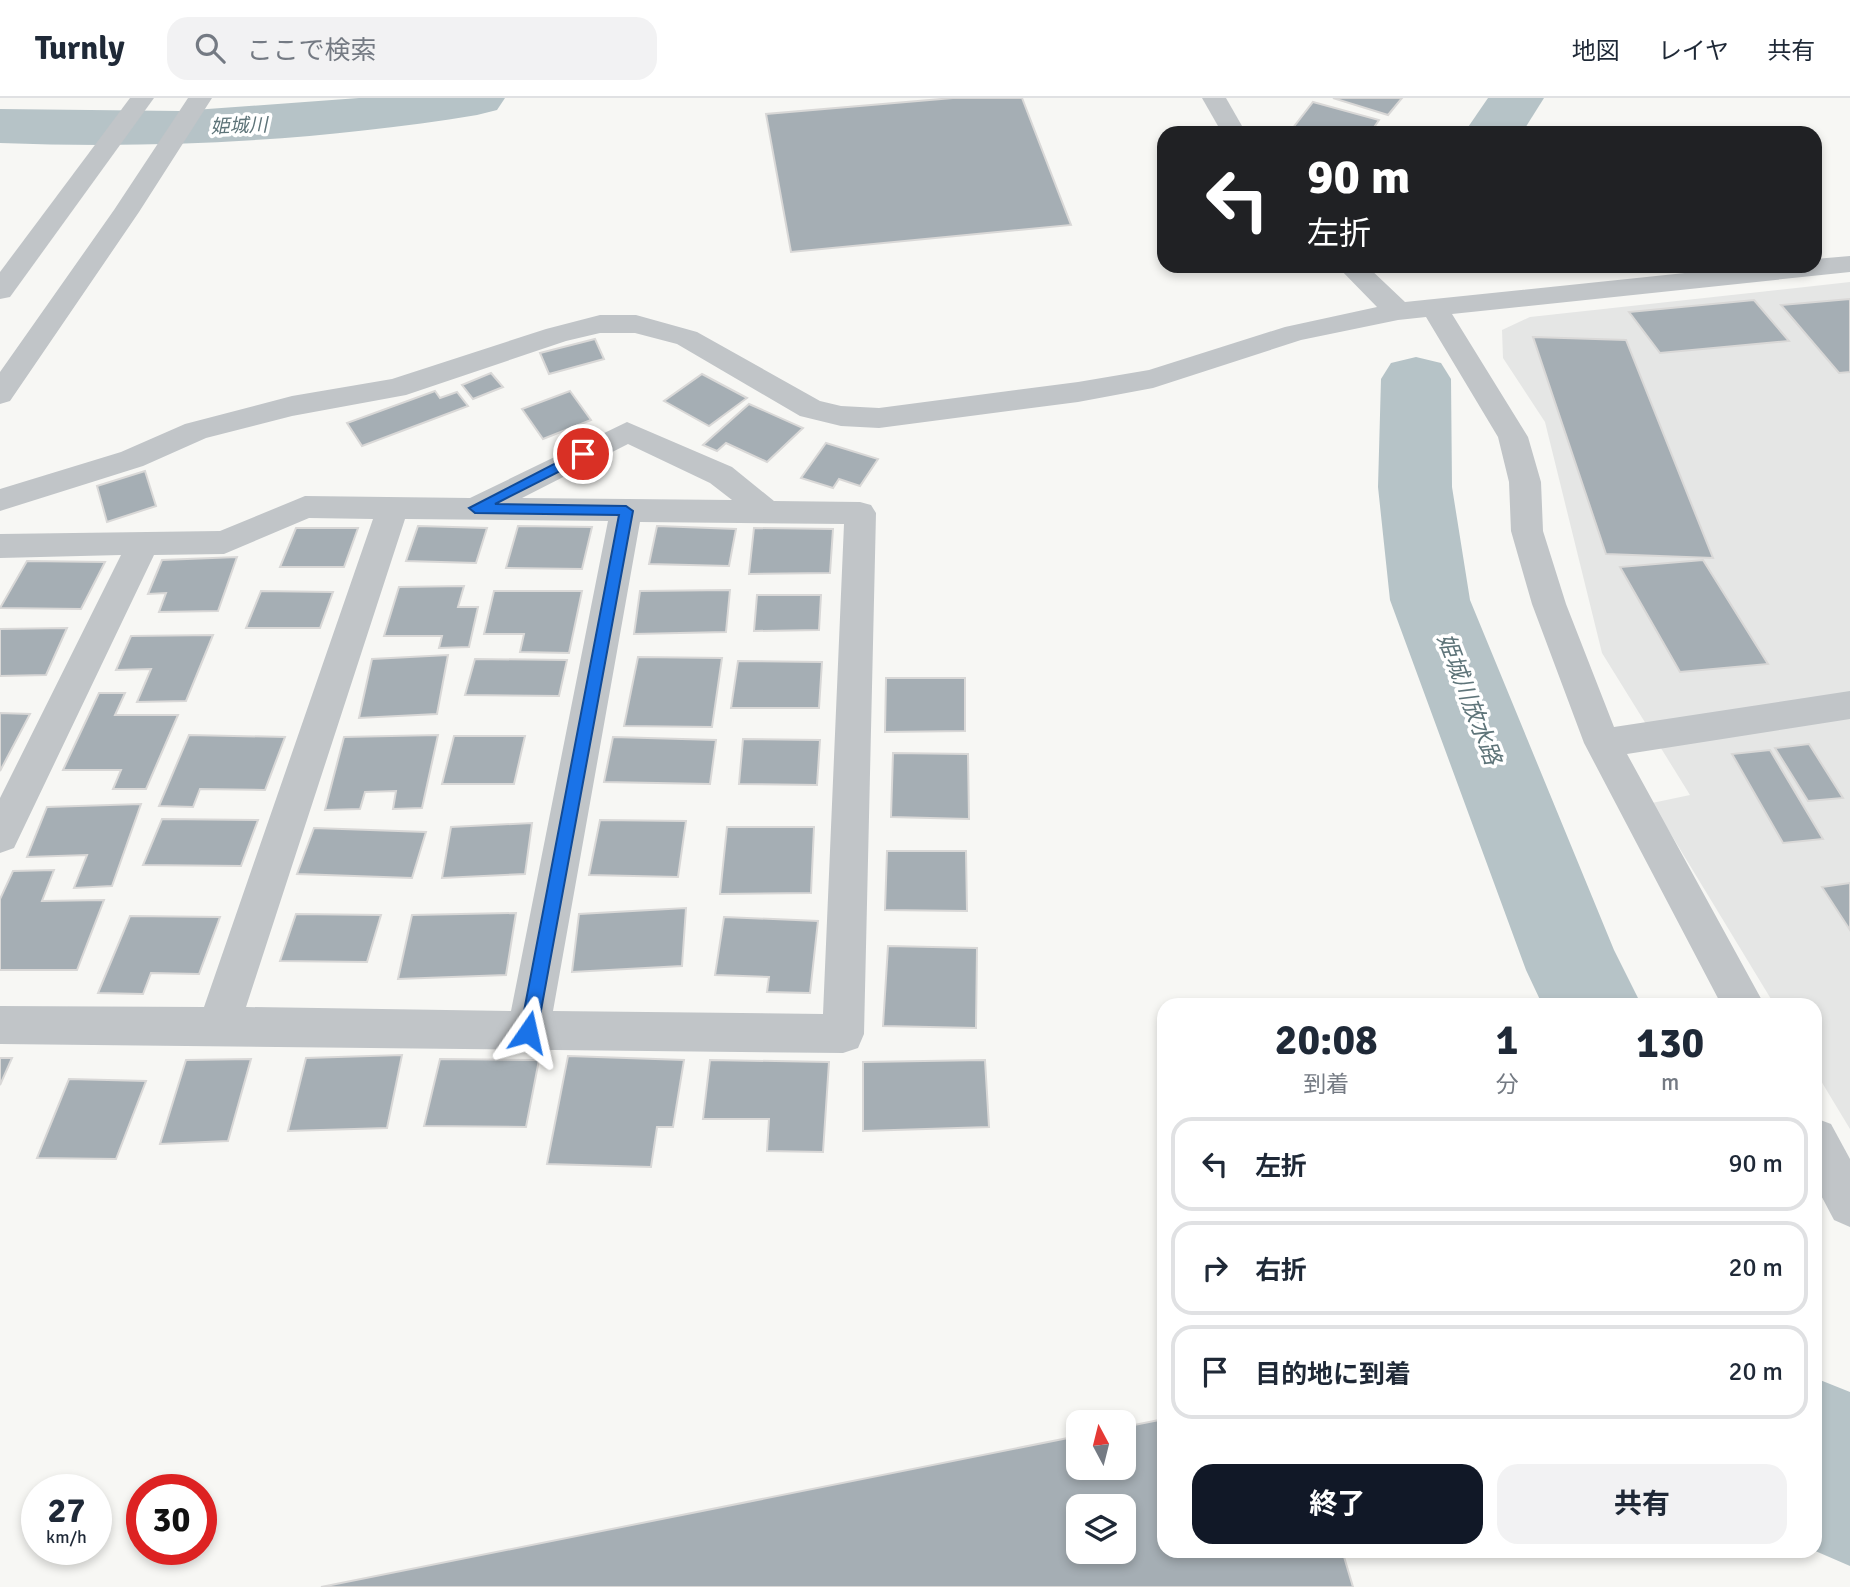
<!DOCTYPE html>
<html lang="ja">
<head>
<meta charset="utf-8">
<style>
	body { margin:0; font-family:Signika,"Noto Sans JP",sans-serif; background:#f2f2f3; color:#1f2937; height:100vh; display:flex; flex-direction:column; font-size:26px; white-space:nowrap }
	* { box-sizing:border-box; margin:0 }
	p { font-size:23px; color:#747a83 }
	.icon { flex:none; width:38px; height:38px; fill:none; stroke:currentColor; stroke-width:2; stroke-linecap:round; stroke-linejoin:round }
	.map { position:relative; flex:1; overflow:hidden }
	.details { position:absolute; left:1157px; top:900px; width:665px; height:560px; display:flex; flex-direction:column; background:#fff; border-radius:21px; box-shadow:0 4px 10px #0003 }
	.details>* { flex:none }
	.guide { position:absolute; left:1157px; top:28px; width:665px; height:147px; border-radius:21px; box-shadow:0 4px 10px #0003; background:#202124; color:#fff; overflow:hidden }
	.needle { width:46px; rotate:353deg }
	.controls { position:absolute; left:1066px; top:1312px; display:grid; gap:14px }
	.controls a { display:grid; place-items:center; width:70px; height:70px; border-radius:14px; background:#fff; box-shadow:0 4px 10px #0003; font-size:35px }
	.speed { position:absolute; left:21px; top:1376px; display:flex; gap:14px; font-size:35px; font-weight:700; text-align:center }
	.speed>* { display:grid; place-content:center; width:91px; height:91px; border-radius:50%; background:#fff; box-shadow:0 4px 10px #0003; line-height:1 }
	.speed small { font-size:18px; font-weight:400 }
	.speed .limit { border:10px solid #d22; background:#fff; color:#111 }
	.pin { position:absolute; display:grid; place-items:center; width:60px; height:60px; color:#fff; margin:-30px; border:4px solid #fff; border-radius:50%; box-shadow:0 2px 7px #0007 }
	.me { position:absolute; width:77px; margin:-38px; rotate:11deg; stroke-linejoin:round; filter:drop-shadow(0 0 5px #0008) }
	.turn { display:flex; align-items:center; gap:24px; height:147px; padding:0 35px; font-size:32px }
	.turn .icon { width:91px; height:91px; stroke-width:2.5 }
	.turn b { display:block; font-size:49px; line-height:60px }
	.eta { display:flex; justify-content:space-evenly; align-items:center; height:119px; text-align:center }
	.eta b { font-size:42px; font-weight:700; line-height:49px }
	.button { display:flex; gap:14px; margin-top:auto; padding:14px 35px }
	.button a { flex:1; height:80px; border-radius:21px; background:#111827; color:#fff; font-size:28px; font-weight:700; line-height:80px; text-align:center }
	.button a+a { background:#f2f2f3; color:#1f2937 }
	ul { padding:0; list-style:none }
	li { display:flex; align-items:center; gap:21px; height:94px; margin:0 14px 10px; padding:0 21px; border:4px solid #e0e1e3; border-radius:21px }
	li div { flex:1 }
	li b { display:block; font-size:26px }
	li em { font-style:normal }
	header { display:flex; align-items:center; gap:42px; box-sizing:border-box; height:98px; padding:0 35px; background:#fff; border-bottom:2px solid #e0e1e3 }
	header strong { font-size:33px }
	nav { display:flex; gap:38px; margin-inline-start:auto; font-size:24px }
	.search { width:490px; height:63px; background:#f2f2f3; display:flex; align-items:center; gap:18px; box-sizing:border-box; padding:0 24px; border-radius:21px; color:#747a83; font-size:26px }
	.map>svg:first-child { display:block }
	.built { fill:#e5e6e5 }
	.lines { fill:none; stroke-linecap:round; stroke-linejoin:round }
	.river { fill:#b6c3c7; fill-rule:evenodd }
	.building { fill:#a5aeb4; stroke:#d9d8d7; stroke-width:2; fill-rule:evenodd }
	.minor { fill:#c1c5c8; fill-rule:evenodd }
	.route { fill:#1a73e8; stroke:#114b97; stroke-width:2 }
	.labels { text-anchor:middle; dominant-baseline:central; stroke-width:7; stroke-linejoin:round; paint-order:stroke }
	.far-water-label { font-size:19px; font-style:italic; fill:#5e7479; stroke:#fff }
	.water-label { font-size:23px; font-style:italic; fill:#5e7479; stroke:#fff }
</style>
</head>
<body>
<header>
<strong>Turnly</strong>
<div class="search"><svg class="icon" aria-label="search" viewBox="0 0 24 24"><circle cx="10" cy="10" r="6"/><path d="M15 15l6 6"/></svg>ここで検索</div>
<nav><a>地図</a><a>レイヤ</a><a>共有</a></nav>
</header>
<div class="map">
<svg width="1850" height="1489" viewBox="0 0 1850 1489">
	<rect width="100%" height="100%" fill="#f7f7f4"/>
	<!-- built -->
	<polygon class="built" points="1850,184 1850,1031 1815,973 1815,906 1774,906 1652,705 1690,697 1602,555 1545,324 1503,260 1502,232 1530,219"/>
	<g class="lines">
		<!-- river -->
		<g class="river">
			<path d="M359 0H505L497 12 477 17C318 43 161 51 0 45V11L180 13Z"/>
			<polygon points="1488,0 1544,0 1522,35 1464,35"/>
			<polygon points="1416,259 1441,265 1451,281 1452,389 1470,502 1614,852 1641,906 1542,906 1526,872 1390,502 1378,389 1381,281 1391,265"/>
			<polygon points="1815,1280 1850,1294 1850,1468 1813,1452"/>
		</g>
	</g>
	<!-- building -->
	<g class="building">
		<polygon points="953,0 1022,0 1071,127 791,154 766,16"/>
		<polygon points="1333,0 1402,0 1388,17"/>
		<polygon points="1313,4 1379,22 1370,35 1289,35"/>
		<polygon points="1850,201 1850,274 1839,275 1781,207"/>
		<polygon points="1754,202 1789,243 1660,255 1629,214"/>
		<polygon points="1533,239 1626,242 1713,460 1606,456"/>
		<polygon points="595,241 604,261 549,276 540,255"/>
		<polygon points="491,275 503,289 473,301 462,287"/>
		<polygon points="702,276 747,300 709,328 664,303"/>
		<polygon points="435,293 440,300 457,294 468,308 362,348 347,325"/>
		<polygon points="570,293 591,322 543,341 522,311"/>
		<polygon points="749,306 803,330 767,364 726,345 717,353 703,347"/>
		<polygon points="826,345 878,361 860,388 839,381 833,390 801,380"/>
		<polygon points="145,373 156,408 107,424 97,388"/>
		<polygon points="418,428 487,430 476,465 406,463"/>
		<polygon points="518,428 592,429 582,471 506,470"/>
		<polygon points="657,428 736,431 729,468 649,466"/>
		<polygon points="296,430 358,430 344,469 280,469"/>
		<polygon points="754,430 833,431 830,475 749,476"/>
		<polygon points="237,459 218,513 159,514 166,495 148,496 162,462"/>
		<polygon points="1703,462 1768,566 1680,574 1620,469"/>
		<polygon points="27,463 105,464 81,511 0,510"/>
		<polygon points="464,488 458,509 478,509 469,549 439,550 442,538 384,538 399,489"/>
		<polygon points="730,492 726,534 634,536 640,493"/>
		<polygon points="261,493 333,494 320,530 246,530"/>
		<polygon points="494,493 582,493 569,555 520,554 524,536 484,536"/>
		<polygon points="757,497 821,497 819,532 754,533"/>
		<polygon points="67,530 46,577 0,578 0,531"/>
		<polygon points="213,537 186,603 137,604 151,571 116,572 131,538"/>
		<polygon points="448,557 437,616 359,620 372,561"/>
		<polygon points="638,559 722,560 712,629 624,628"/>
		<polygon points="475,561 567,562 559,598 465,597"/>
		<polygon points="738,563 822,564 819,610 731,610"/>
		<polygon points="886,580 965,580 965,633 885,634"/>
		<polygon points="99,595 125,595 115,617 178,617 146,691 113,691 121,672 63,672"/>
		<polygon points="0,615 30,616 0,673"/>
		<polygon points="189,637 285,639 265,692 200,691 193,709 159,708"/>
		<polygon points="438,637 422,710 393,711 396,693 365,694 360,711 325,712 344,639"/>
		<polygon points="454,638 525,638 514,686 442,686"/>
		<polygon points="613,639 716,642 710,686 604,684"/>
		<polygon points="743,641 820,642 817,687 739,686"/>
		<polygon points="1809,646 1843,700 1808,703 1775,650"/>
		<polygon points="1770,652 1823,741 1783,745 1732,656"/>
		<polygon points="893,655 968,656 969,721 891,719"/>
		<polygon points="141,706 112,788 74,790 87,757 27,759 47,709"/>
		<polygon points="162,721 258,722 241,768 143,767"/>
		<polygon points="600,722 686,723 678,779 589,777"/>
		<polygon points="532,725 525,776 442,780 451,729"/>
		<polygon points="727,729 814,729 811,795 720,796"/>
		<polygon points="314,730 426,734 412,780 297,776"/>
		<polygon points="887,753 966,753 967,813 885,812"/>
		<polygon points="54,772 42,803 104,802 77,872 0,872 0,801 13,773"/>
		<polygon points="1850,785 1850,832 1822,789"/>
		<polygon points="686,810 682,868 572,874 579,816"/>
		<polygon points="516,815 506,877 398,881 412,817"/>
		<polygon points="296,816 381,817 367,864 280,863"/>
		<polygon points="130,818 220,819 199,876 151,875 143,896 98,895"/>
		<polygon points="724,819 818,823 810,895 767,894 769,879 715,877"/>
		<polygon points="888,848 977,850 976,930 883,928"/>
		<polygon points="402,957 387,1030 288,1033 306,960"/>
		<polygon points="568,958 684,962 673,1029 657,1029 651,1069 547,1066"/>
		<polygon points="0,960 12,960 0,987"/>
		<polygon points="251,961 228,1043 160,1046 186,962"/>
		<polygon points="440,961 539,962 526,1029 424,1028"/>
		<polygon points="710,962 829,964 823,1054 767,1053 769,1021 703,1021"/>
		<polygon points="985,962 989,1029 863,1033 863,964"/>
		<polygon points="69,981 146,983 116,1061 37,1060"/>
		<path d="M1164 1321V1452H1342L1353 1489H321L1078 1338V1370H1124V1329ZM1078 1409H1124V1454H1078Z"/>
	</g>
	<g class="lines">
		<!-- minor -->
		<g class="minor">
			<polygon points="130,0 154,0 10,199 0,201 0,174"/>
			<polygon points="188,0 212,0 139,114 10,303 0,306 0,274 114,112"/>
			<polygon points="1202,0 1226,0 1246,35 1222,35"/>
			<polygon points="1850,158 1850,174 1452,216 1528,339 1541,384 1543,433 1566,506 1614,629 1850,593 1850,621 1627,656 1764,906 1721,906 1584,645 1532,506 1511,433 1509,384 1498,339 1426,219 1398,222 1301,242 1153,290 1078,304 879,330 841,328 800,318 677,246 635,235 600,235 566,243 406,297 292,318 206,340 143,368 0,413 0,391 121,354 185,326 292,298 392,281 546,231 600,217 636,217 697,234 820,303 841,308 879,310 1078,284 1149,272 1285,229 1377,209 1337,168 1367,168 1405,204 1752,168 1815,168 1815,161"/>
			<path d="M627 324 732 369 774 403 860 404 871 407 876 415 864 936 858 950 843 955 0 946V908L204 909 373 421 309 420 224 456 154 457 14 750 0 755V700L121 457 0 460V436L220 433 305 398 470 400ZM628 346 710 385 732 402 522 400ZM405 421 608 423 511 913 246 909ZM640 424 844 426 823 916 553 913Z"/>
			<polygon points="1815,1020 1831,1026 1850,1061 1850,1129 1834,1122 1815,1086"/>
		</g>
	</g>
	<!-- route -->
	<polygon class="route" points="583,351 588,353 588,359 495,406 626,408 633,413 537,934 534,939 528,942 522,939 520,934 619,417 475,415 469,410"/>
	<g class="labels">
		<!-- far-water labels -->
		<g class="far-water-label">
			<text transform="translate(239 28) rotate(-2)">姫城川</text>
		</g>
		<!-- water labels -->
		<g class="water-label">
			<text transform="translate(1469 601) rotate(69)">姫城川放水路</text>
		</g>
	</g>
</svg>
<div class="controls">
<a><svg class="needle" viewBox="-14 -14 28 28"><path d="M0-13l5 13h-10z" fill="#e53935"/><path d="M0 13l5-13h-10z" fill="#747a83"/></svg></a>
<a><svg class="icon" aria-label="layers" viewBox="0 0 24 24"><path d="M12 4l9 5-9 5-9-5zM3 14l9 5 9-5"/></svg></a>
</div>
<div class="speed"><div>27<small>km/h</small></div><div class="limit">30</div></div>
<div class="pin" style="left:583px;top:356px;background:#d93025"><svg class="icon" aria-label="arrive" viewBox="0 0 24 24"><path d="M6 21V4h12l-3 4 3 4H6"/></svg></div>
<svg class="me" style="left:528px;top:934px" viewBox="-20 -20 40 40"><path d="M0-17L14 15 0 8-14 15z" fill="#1a73e8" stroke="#fff" stroke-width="4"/></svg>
<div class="guide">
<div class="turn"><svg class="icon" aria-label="left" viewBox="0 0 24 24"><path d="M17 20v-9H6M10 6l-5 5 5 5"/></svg><div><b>90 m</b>左折</div></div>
</div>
<section class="details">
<div class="eta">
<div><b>20:08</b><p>到着</p></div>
<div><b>1</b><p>分</p></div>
<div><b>130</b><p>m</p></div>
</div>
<ul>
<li><svg class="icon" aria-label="left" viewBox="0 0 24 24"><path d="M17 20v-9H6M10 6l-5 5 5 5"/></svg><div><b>左折</b></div><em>90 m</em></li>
<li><svg class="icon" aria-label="right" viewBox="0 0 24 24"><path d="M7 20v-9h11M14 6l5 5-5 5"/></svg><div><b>右折</b></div><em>20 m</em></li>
<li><svg class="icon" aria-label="arrive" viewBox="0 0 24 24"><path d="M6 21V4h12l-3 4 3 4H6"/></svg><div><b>目的地に到着</b></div><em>20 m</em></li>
</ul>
<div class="button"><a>終了</a><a>共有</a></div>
</section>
</div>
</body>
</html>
